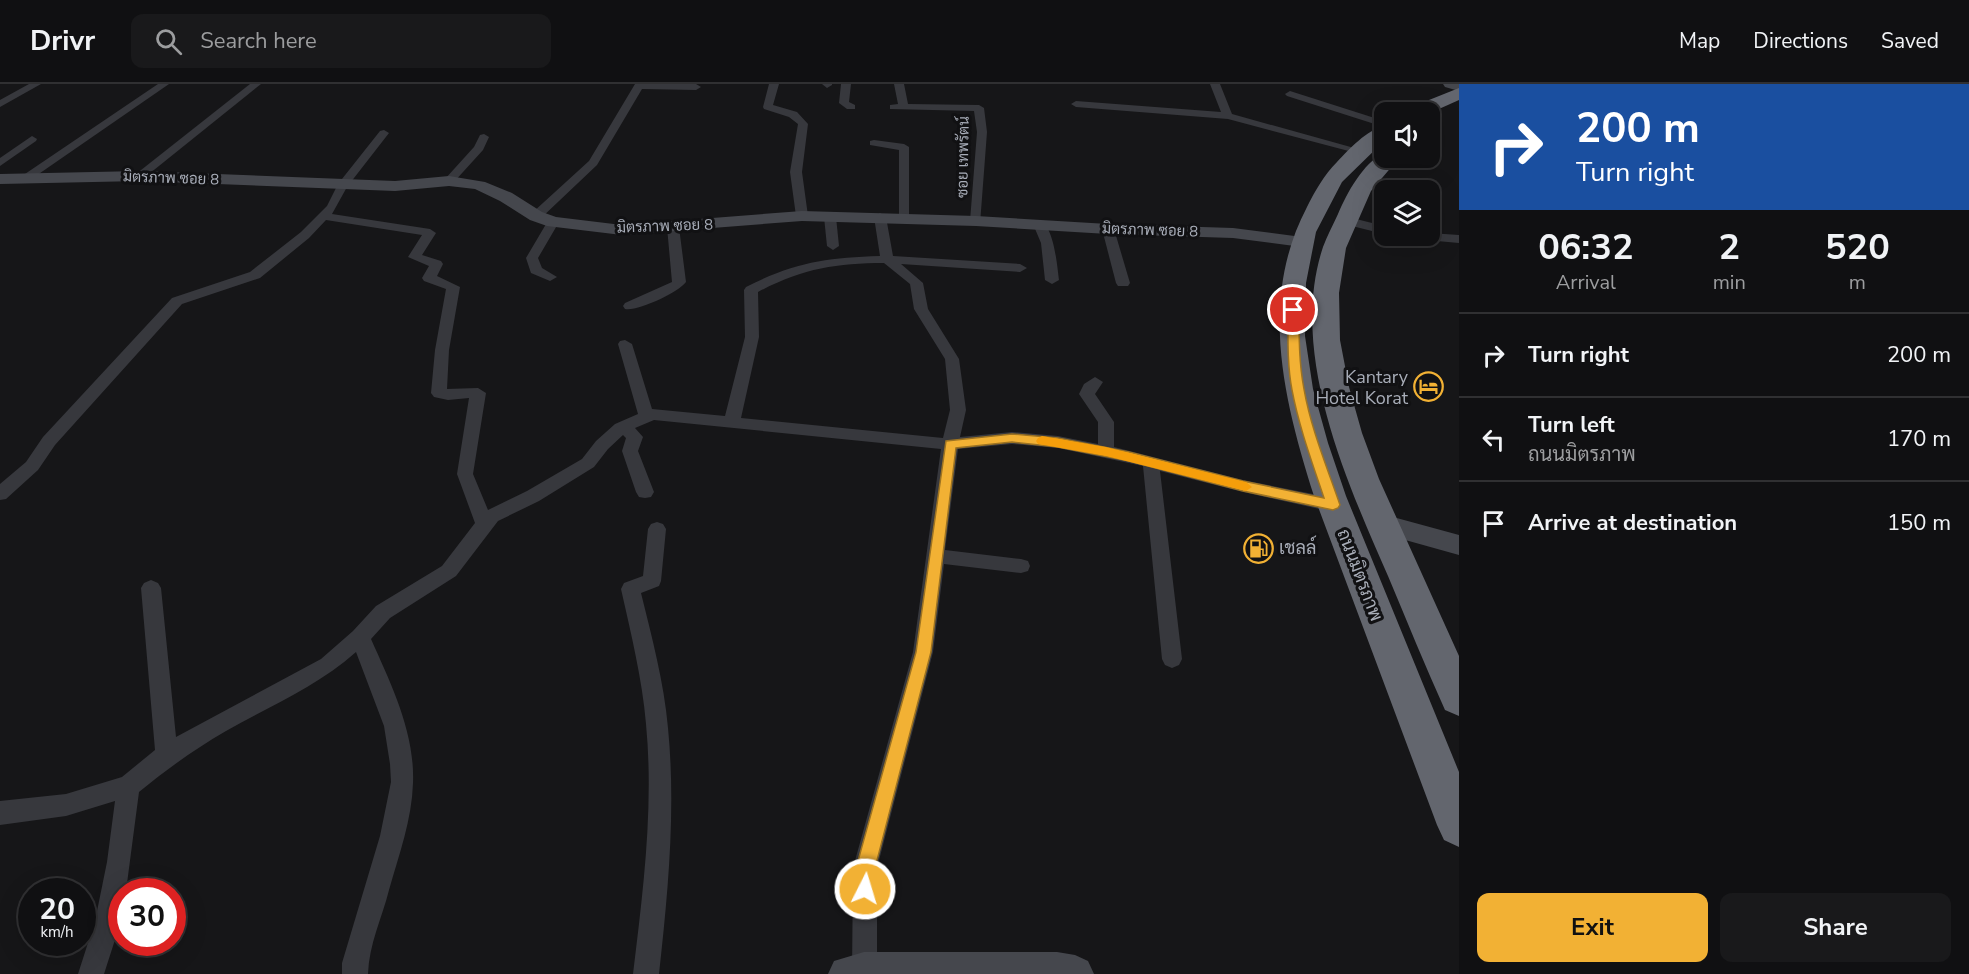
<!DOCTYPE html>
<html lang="en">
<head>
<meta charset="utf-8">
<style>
	body { margin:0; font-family:"Nunito Sans",Sarabun,sans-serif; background:#19191b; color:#f1f3f6; height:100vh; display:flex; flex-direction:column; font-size:22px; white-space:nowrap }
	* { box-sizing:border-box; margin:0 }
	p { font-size:20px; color:#9c9d9f }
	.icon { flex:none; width:33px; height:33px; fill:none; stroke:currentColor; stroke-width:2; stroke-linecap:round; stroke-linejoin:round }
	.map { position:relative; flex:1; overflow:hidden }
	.drawer { display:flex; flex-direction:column; background:#101012; width:510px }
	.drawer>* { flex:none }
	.banner { background:#1a4fa0; color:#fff; overflow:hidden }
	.tools { position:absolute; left:1374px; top:18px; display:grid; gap:12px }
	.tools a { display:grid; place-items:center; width:66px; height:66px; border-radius:12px; background:#101012; box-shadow:0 6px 24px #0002,0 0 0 2px #303032; font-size:30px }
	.speed { position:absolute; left:18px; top:794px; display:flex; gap:12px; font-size:30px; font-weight:700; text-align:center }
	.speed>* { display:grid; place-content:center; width:78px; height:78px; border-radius:50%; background:#101012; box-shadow:0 6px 24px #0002,0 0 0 2px #303032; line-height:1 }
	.speed small { font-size:15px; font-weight:400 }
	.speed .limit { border:9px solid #d22; background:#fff; color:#111 }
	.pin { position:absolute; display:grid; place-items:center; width:51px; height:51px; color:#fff; margin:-26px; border:3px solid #fff; border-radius:50%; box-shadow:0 2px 6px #0007 }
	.me { position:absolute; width:66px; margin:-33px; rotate:5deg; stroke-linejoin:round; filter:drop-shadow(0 0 4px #0008) }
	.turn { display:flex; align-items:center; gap:21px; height:126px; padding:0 18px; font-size:27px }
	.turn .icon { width:78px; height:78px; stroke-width:2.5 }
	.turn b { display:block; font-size:42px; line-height:51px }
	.eta { display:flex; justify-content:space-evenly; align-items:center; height:102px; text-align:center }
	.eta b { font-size:36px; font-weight:700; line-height:42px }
	.action { display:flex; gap:12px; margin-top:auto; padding:12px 18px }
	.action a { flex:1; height:69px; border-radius:12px; background:#f2b134; color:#111; font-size:24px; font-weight:700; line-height:69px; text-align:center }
	.action a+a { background:#19191b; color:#f1f3f6 }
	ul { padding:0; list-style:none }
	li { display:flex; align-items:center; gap:18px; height:84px; padding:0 18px; border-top:2px solid #303032 }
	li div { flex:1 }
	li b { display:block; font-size:22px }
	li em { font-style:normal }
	header { display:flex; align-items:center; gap:36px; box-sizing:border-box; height:84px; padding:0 30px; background:#101012; border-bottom:2px solid #303032 }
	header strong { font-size:28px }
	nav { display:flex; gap:33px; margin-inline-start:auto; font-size:21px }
	.search { width:420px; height:54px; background:#19191b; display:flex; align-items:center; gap:15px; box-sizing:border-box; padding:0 21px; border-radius:12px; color:#9c9d9f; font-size:22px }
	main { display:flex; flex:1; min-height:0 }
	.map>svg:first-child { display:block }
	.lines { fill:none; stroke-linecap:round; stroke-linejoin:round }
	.street { fill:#37383d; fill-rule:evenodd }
	.secondary { fill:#45474d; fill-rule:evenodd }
	.highway { fill:#63666e; fill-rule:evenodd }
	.route { fill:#f2b134; stroke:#9d7322; stroke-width:1.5 }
	.slow { fill:#f59e0b }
	.labels { text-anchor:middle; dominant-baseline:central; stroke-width:6; stroke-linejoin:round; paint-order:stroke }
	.far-street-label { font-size:15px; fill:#a8adb8; stroke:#111113 }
	.poi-label { font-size:18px; fill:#a8adb8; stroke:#111113; text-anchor:end }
	.street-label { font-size:18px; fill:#a8adb8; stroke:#111113 }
</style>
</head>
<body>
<header>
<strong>Drivr</strong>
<div class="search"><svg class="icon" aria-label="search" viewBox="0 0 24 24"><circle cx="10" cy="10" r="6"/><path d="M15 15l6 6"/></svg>Search here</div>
<nav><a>Map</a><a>Directions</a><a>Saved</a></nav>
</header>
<main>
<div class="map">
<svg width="1459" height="890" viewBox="0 0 1459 890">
	<rect width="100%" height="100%" fill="#161618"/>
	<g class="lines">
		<!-- street -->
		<g class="street">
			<polygon points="29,0 41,0 0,23 0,16"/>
			<polygon points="158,0 169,0 30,96 22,96 22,92"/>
			<polygon points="250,0 261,0 144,94 136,94 136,90"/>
			<polygon points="635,0 696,0 701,3 696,6 642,5 597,81 540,135 532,135 532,129 589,77"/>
			<polygon points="769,0 779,0 773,21 797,28 808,40 802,88 808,132 806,135 802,136 796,132 790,88 798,40 789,33 764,25 763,23"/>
			<polygon points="822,0 832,0 832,1 827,4"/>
			<polygon points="841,0 851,0 849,18 855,21 855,25 847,25 839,19"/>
			<polygon points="894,0 904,0 908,20 979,21 984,24 987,48 980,140 972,140 970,137 977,48 974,27 890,25 890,21 898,20"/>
			<polygon points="1210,0 1220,0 1232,30 1365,67 1360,70 1228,35 1076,23 1071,20 1076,17 1221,28"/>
			<polygon points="1290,7 1384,37 1384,43 1287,12 1285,10"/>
			<path d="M384 46 389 49 347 103 332 130 430 145 436 149 422 171 441 177 443 180 437 192 460 203 449 266 447 305 478 304 486 309 473 390 488 426 527 407 582 375 596 357 615 340 638 330 618 260 620 257 625 256 632 260 652 325 725 332 745 253 744 206 746 203C795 178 826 174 880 172L874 133 880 129 886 133 893 172 1020 180 1027 184 1020 188 901 180 923 199 928 225 959 275 966 326 960 353 1012 348 1058 352 1098 360V338L1079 310 1084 300 1095 293 1103 298 1095 310 1114 338V363L1243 396 1333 414 1339 416 1342 421 1339 426 1333 428 1243 408 1160 387 1182 575 1179 581 1172 584 1165 581 1162 575 1143 382 1058 364 1012 360 958 365 945 466 1021 475 1028 477 1030 482 1028 487 1021 489 944 480 933 568 877 784V887L876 890H852L853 784 913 568 941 365 654 336 635 344 643 353 638 367 654 408 651 413 645 414 639 413 636 408 622 367 626 354 623 351 608 365 594 383 539 417 498 437 456 492 390 534 371 555C391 600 415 648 413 699 412 735 399 771 389 806 382 834 369 860 368 890H342V879L380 752 391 698 390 680 384 642 356 568C318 602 270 622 226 647 195 665 167 685 139 708L126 807H122L121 837 104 890H78L95 837 107 778 115 717 66 732 0 741V717L66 710 122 693 155 666 141 504 144 499 151 496 158 499 161 504 176 653 321 575 353 547 376 522 442 482 475 439 457 390 469 314 448 316 434 313 431 309 435 266 446 205 424 197 422 194 429 182 408 173 422 151 326 136 309 154 260 194 182 220 55 361 38 386 6 415 0 416V400L26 378 43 353 172 214 250 188 301 148 327 122 338 100 380 47ZM884 179 910 200 914 225 945 275 950 326 943 354 741 334 759 253 758 208C801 185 836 179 884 179Z"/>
			<polygon points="484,50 489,53 483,66 453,99 445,99 445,95 474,63 480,51"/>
			<polygon points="32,52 37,55 36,57 0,82 0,74"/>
			<polygon points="874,56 904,60 909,63 909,137 901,137 899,134 899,66 870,61 870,57"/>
			<polygon points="830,129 836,133 839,162 833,166 827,162 824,133"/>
			<polygon points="1344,132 1384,142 1384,150 1340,139 1338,136"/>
			<polygon points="553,134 559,138 538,174 542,184 557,193 550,197 531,189 526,174 549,135"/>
			<path d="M1039 136C1054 141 1057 181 1059 196L1052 200 1045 196 1041 159 1033 140Z"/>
			<path d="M673 139 679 143 686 198C679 208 637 228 625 225L623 222 625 219 672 198 667 143Z"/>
			<polygon points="1108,141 1114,145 1130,199 1128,202 1118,202 1116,199 1102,145"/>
			<polygon points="1430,149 1459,151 1459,159 1426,156 1420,152 1430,152"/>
			<path d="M657 438 663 440 666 445 661 497 659 502 641 509C652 554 664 598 668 644 676 726 668 808 659 890H633C643 808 654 723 646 640 642 594 631 550 621 505L624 499 643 492 648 445 651 440Z"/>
		</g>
		<!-- secondary -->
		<g class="secondary">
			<polygon points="1443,0 1459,0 1459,7 1445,3"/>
			<polygon points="140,87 395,97 449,92 485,98 512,109 542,128 556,133 622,141 802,127 976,132 1108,140 1233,144 1302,153 1308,154 1311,158 1308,162 1302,163 1233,154 1108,150 976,142 802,137 622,151 547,142 530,136 500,117 475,105 449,102 395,107 140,97 0,100 0,90"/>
			<polygon points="1382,430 1459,451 1459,471 1373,447 1369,440 1373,433"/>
			<polygon points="864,868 1057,868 1075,871 1088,877 1094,890 828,890 834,877"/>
		</g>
		<!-- highway -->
		<g class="highway">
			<polygon points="1459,4 1459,16 1430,29 1407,28 1409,24"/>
			<path d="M1384 42V57L1342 98 1316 148 1306 199 1305 252 1313 305 1328 359 1346 412 1459 688V763L1444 756 1437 741 1314 412C1284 317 1258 216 1307 123 1315 107 1324 91 1337 78 1349 65 1367 46 1384 42Z"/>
			<path d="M1384 69V74H1399L1371 107 1346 164 1339 209 1340 256 1349 303 1362 349 1379 395 1459 572V632L1445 626C1425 582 1407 537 1388 492 1346 396 1288 268 1323 163 1327 152 1333 141 1338 130 1347 109 1363 79 1384 69Z"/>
		</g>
	</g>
	<!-- route -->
	<path class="route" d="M1293 223 1299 226C1299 253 1299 279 1304 305 1311 345 1327 383 1340 421L1338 424 1333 426 1243 407 1129 377 1058 363 1012 358 956 364 931 568 875 784 874 805 872 811 865 814 858 811 856 805V784L916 568 946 357 1012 350 1058 354 1129 368 1243 397 1324 414C1312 378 1299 343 1292 306 1287 280 1288 253 1288 226Z"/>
	<!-- slow -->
	<polygon class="slow" points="1042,352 1106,363 1246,398 1252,403 1246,407 1106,372 1038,360 1036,357 1038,354"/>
	<!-- icons -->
	<defs>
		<symbol id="hotel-ring" viewBox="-11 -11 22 22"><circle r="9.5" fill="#111113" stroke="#f2b134" stroke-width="1.5"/><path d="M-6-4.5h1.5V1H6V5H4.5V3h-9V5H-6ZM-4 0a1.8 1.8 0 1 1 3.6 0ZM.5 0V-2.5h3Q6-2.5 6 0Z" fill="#f2b134"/></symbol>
		<symbol id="fuel-ring" viewBox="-11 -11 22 22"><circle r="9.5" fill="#111113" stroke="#f2b134" stroke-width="1.5"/><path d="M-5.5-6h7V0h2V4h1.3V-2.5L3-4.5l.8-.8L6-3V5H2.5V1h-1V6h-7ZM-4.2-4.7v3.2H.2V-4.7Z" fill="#f2b134"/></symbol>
	</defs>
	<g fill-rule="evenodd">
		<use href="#hotel-ring" x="1412" y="286" width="33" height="33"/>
		<use href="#fuel-ring" x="1242" y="448" width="33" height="33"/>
	</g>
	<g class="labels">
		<!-- far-street labels -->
		<g class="far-street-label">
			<text transform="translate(963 73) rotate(-89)">ซอย เทพรัตน์</text>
			<text transform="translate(171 94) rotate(2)">มิตรภาพ ซอย 8</text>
			<text transform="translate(665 142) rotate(-2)">มิตรภาพ ซอย 8</text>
			<text transform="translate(1150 146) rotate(2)">มิตรภาพ ซอย 8</text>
		</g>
		<!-- poi labels -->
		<g class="poi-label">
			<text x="1408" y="293">Kantary<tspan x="1408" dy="21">Hotel Korat</tspan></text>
			<text x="1279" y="464" text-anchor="start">เชลล์</text>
		</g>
		<!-- street labels -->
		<g class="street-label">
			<text transform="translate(1360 491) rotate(69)">ถนนมิตรภาพ</text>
		</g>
	</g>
</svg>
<div class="tools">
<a><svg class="icon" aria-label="sound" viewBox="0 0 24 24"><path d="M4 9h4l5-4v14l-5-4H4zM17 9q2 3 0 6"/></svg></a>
<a><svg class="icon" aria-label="layers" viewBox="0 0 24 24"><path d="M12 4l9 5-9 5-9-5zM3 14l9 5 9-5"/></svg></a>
</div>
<div class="speed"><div>20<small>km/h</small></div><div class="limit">30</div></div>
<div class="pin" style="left:1293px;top:226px;background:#d93025"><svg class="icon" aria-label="arrive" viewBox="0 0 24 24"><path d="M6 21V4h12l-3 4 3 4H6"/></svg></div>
<svg class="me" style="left:865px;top:805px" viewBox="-20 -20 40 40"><circle r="17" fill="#f2b134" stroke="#fff" stroke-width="3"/><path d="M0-11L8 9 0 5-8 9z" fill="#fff"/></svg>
</div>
<section class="drawer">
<div class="banner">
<div class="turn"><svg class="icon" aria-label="right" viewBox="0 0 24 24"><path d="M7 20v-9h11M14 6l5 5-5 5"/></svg><div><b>200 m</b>Turn right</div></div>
</div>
<div class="eta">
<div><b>06:32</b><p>Arrival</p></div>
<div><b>2</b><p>min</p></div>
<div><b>520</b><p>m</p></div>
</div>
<ul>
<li><svg class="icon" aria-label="right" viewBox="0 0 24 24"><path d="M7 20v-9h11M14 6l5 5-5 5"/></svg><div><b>Turn right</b></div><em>200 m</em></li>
<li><svg class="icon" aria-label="left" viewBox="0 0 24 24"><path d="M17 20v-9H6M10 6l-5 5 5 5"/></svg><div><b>Turn left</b><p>ถนนมิตรภาพ</p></div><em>170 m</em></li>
<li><svg class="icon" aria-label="arrive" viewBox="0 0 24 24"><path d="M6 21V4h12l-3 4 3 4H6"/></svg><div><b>Arrive at destination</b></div><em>150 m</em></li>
</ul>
<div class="action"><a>Exit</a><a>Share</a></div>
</section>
</main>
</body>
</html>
